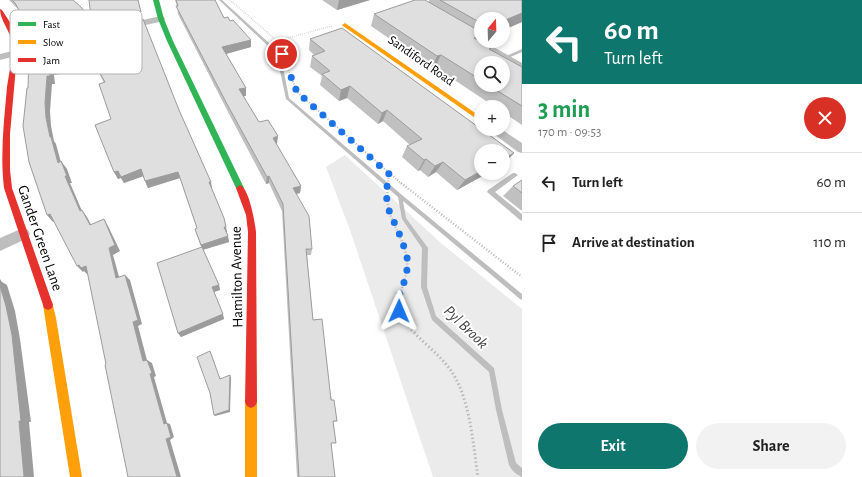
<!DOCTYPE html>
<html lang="en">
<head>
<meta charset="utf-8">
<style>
	body { margin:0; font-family:"Alegreya Sans",sans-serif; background:#f2f2f2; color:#222; height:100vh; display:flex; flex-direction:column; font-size:15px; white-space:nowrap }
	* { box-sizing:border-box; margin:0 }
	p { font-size:13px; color:#767676 }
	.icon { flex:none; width:22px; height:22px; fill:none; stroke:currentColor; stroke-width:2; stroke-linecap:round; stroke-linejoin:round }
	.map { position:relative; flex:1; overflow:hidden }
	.panel { display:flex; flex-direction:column; background:#fff; width:340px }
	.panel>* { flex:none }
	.hud { background:#0f766e; color:#fff; overflow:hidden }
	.needle { width:26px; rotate:19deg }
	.fabs { position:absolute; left:474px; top:12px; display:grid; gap:8px }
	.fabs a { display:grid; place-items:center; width:36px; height:36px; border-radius:50%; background:#fff; box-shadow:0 2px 6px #0003; font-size:20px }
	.pin { position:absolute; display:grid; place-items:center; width:34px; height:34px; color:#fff; margin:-17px; border:2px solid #fff; border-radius:50%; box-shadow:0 1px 4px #0007 }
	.me { position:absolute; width:44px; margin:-22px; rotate:1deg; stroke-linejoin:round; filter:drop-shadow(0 0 3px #0008) }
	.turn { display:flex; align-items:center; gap:14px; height:84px; padding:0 16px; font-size:18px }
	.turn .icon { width:52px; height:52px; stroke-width:2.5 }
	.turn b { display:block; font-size:28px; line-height:34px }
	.round { display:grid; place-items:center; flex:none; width:42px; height:42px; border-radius:21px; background:#f2f2f2 }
	.overview { display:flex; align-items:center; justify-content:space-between; height:68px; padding:0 16px }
	h1 { font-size:24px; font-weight:700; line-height:30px; color:#1e9e55 }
	.cta { display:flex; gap:8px; margin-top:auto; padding:8px 16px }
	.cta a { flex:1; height:46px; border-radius:24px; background:#0f766e; color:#fff; font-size:16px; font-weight:700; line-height:46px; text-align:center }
	.cta a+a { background:#f2f2f2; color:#222 }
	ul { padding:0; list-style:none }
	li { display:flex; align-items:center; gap:12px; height:60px; padding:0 16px; border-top:1px solid #e0e0e0 }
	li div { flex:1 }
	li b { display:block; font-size:15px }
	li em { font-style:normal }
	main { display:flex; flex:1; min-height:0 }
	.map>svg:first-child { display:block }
	.green { fill:#ebebeb }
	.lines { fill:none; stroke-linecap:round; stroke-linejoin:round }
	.stream { fill:#bebebe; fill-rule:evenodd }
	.path-far3 { stroke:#b9b9b9; stroke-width:1.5; stroke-dasharray:0.5 1.5; stroke-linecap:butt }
	.path-far2 { stroke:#b9b9b9; stroke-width:2; stroke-dasharray:1 1.5; stroke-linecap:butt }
	.path-far1 { stroke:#b9b9b9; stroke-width:2.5; stroke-dasharray:1 2; stroke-linecap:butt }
	.path { stroke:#b9b9b9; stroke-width:3; stroke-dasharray:1.5 2.5; stroke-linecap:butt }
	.lane { fill:#bebebe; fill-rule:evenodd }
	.street { fill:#bebebe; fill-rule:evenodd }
	.fast { fill:#30b455; fill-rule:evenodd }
	.slow { fill:#ff9f0a; fill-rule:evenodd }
	.jam { fill:#e5322d; fill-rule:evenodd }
	.wall { fill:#c0c0c0; fill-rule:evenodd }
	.shaded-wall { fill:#9c9c9c }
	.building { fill:#dfdfdf; stroke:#9c9c9c }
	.route { stroke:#1a73e8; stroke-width:7; stroke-dasharray:0 12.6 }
	.labels { text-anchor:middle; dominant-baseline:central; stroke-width:4; stroke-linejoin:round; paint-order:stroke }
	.far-street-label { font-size:13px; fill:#000; stroke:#fff }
	.street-label { font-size:15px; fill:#000; stroke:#fff }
	.water-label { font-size:16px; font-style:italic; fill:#434343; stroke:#fff }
	.key { fill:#fff; stroke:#b2b2b2; stroke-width:1 }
	.key-label { font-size:11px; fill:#000 }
</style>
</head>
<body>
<main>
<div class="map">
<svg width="522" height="477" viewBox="0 0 522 477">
	<rect width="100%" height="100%" fill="#fff"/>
	<!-- green -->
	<polygon class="green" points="345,155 441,243 522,309 522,477 433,477 350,230 326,167"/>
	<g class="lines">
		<!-- stream -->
		<path class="stream" d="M219 0H222L268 42 281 57 289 98 402 195 522 294V300L520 299 403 201 406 218 428 248 427 287 436 316 494 368 502 410 516 463 522 468V477C517 475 511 470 509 465L496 410 489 372 432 320 421 287 422 248 402 219 398 197 286 99 277 57 266 44Z"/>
		<!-- path-far3 -->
		<g class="path-far3">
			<polyline points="230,0 277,41 293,82"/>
			<polyline points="277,41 332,26"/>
		</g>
		<!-- path-far2 -->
		<g class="path-far2">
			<polyline points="293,81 297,92 402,184"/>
			<polyline points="388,184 389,174"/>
		</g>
		<!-- path-far1 -->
		<g class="path-far1">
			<path d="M388 183C387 194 387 204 390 214 395 229 405 243 407 260 409 279 394 296 401 314"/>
			<polyline points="401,183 522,277"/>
		</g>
		<!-- path -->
		<path class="path" d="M400 313C412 336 434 348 449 368 470 395 473 444 478 477"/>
		<!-- lane -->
		<g class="lane">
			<polygon points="85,13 87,13 96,21 103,32 103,33 99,33 93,23 85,15"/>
			<polygon points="522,49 522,52 508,58 504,57"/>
			<polygon points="513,173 515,173 518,175 495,192 522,214 522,221 520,220 487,192 488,190"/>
		</g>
		<!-- street -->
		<g class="street">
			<polygon points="161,16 164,17 165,19 164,21 127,29 123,26 124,24"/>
			<polygon points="100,29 104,32 103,34 0,60 0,54"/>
			<polygon points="474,36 522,63 522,70 471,41 470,39"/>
			<polygon points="487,129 501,129 522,143 522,153 518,152"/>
			<polygon points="23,228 28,230 30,234 28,238 0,251 0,238"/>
		</g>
		<!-- fast -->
		<polygon class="fast" points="153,0 159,0 164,19 173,41 244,188 243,190 240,191 236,188 167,41 158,19"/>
		<!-- slow -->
		<g class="slow">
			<polygon points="345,23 481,117 481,122 343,26 342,25"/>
			<polygon points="48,300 52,302 56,318 82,477 70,477 43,305 44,302"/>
			<polygon points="251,396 255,398 257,402 257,477 245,477 245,402 247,398"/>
		</g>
		<!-- jam -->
		<g class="jam">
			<path d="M0 9 2 10 13 27 18 44 10 134V170L12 188 53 305 52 308 48 310 44 308 4 188C0 154 4 121 7 87 9 74 13 56 12 44 11 31 0 21 0 9Z"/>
			<path d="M240 185C249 188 255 222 256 232L257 402 255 406 251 408 247 406 245 402 248 232 246 215 236 188Z"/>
		</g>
	</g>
	<!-- wall -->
	<g class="wall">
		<polygon points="9,0 73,0 92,21 95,29 83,31 80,23 52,29 53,39 34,44 30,37 25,21 19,10"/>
		<polygon points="175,0 215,0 224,18 230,21 251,47 226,54 246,88 246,96 243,96 259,122 277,144 276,144 301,186 300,193 296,194 312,249 311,255 307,255 313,320 337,421 333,422 336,443 331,443 335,477 297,477 282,211 269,183 266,184 228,112 178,14 177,6"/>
		<polygon points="322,0 370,0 337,10"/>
		<path d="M429 0H522V22L503 30V19H481V32L480 31H479L483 43 491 48 490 49 522 67V125L503 112V107H495L435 67 432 68 371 26 374 14 429 2ZM481 63 503 85H481Z"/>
		<polygon points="90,9 142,18 102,27 92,15"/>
		<polygon points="342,28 514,153 505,163 503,164 503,151 481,151 481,173 488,173 457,190 436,172 428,177 420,170 418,171 402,157 407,146 410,145 383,121 378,124 347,98 339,101 320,85 322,76 310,67 312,56 314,55 309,50 310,39"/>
		<polygon points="82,40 179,110 212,188 211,189 227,232 227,233 229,242 203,250 219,285 220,290 214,292 224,319 181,337 178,333 201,247 195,229 197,228 180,178 148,188 143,176 124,183 121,178 118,179 114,172 111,119 104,83 101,77 98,70 88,53"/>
		<polygon points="522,180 522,211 503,196 513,186"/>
	</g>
	<!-- shaded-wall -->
	<g class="shaded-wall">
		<polygon points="138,0 142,18 102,27 99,20"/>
		<polygon points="339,0 370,0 337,10"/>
		<polygon points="522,13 522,22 503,30 503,21"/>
		<polygon points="79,15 82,22 52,29 53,39 34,44 30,37 48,22"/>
		<polygon points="92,21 95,29 83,31 80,24"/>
		<polygon points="481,37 481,41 484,41 480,48 474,38"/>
		<polygon points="50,40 54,48 60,74 54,75 55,84 52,84 50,111 51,126 54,141 56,144 63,170 58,163 50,137 46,118 45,103 47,76 49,67"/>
		<polygon points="82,40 84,40 87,47 85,47"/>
		<polygon points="251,40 251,47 222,55 222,47"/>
		<polygon points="441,55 435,67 432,68 437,56"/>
		<polygon points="350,86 347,98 339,101 341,90"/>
		<polygon points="246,88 246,96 240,97 239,89"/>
		<polygon points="387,110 383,121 378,124 382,113"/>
		<polygon points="278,136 277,144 272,145 273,138"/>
		<polygon points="514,153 505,163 503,164 503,159"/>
		<polygon points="426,159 420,170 418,171 424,160"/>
		<polygon points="61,161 67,169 72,183 70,183 85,218 80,211 65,176"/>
		<polygon points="443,162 436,172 428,177 435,166"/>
		<polygon points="141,169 144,176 124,183 121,178 118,179 114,172 118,171"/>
		<polygon points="481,171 481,173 488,173 457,190 465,180"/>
		<polygon points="178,172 180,178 148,188 145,181"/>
		<polygon points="269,176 269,183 266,184 267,177"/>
		<polygon points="209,182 211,182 212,188 210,189"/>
		<polygon points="301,186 300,193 292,195 293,188"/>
		<polygon points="82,210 87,217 95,232 90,225"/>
		<polygon points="50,214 56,221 53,222 47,215"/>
		<polygon points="104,219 108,226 120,251 113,255 121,284 116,278 109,248"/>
		<polygon points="224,227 226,227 227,232 225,233"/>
		<polygon points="228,236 229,242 202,250 201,245"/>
		<polygon points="79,265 86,266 92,272 87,274 84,271 83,272 77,266"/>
		<polygon points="125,275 130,280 142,324 138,326 148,364 143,361 133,322"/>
		<polygon points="0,279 2,282 7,285 15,311 20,339 31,422 29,422 34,477 24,477 0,286"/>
		<polygon points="219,285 220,290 214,292 212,287"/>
		<polygon points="223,314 224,319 181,337 178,333"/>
		<polygon points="147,360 152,363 156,376 154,377 167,423 170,424 174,437 170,440 181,477 177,477 166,439 164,424 150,374"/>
		<polygon points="230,375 231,378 230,412 215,416 214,415"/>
	</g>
	<!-- building -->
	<g class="building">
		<polygon points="12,0 73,0 81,7 92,21 80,24 79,15 48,22 49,32 30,37 25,21 15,3"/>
		<polygon points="89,0 138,0 141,12 99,20 90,9"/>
		<polygon points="176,0 215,0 224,18 228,17 230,21 233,20 251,40 222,47 246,88 239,89 259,122 268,120 278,136 273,138 301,186 293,188 309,216 312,249 306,249 313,320 322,319 331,400 334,400 337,421 333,421 336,443 331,443 335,477 299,477 283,204 269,176 267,177 227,104 176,6 178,6"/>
		<polygon points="415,0 425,0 481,32 481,37 474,38 491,48 489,49 522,67 522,106 488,85 503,85 503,63 481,63 481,80 441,55 437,56 374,14"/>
		<polygon points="440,0 522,0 522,13 503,21 503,19 481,19 481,23"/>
		<polygon points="143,19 179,110 211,182 209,182 224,218 226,227 224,227 228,236 201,245 195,229 197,228 178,172 145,181 141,169 121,177 118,171 114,172 95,125 111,119 99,84 105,82 98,70 99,70 85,46 84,40 82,40 81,33"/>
		<polygon points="342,28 481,129 514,153 503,159 503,151 481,151 481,171 465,180 443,162 435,166 426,159 424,160 407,146 422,139 387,110 382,113 350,86 341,90 322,74 330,71 312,56 325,51 310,39"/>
		<polygon points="50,40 56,66 49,67 50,76 47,76 45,103 46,118 50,137 51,137 58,163 61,161 67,176 65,176 80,211 82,210 90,225 104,219 115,245 109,248 116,278 125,275 138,320 133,322 143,361 147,360 152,373 150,374 164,424 167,423 171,437 166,439 177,477 128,477 105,365 106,364 86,266 81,268 79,265 77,266 50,214 47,215 29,162 23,126 27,88 28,88 29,50 32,49 31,45"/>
		<polygon points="522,180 522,193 513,186"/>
		<polygon points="202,247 219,285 212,287 223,314 178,333 157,263"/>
		<polygon points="0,286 6,306 12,335 21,421 19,421 24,477 0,477"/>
		<polygon points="210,351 220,379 230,375 229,410 214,415 210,393 197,357"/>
	</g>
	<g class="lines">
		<!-- route -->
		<polyline class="route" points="282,54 297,92 389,174 386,193 388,208 402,240 408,261 406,278 400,291 399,311"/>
	</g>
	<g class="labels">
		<!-- far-street labels -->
		<g class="far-street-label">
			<text transform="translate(421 61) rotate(35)">Sandiford Road</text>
		</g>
		<!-- street labels -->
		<g class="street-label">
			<text transform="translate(40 238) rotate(71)">Gander Green Lane</text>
			<text transform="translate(237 277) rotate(-91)">Hamilton Avenue</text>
		</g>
		<!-- water labels -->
		<g class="water-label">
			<text transform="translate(466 327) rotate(44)">Pyl Brook</text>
		</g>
	</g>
	<!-- legend -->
	<rect x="10" y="10" width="132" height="64" rx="6" class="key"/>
	<rect x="18" y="22" width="18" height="4" fill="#30b455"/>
	<rect x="18" y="40" width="18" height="4" fill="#ff9f0a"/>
	<rect x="18" y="58" width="18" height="4" fill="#e5322d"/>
	<g class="key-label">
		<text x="43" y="28">Fast</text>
		<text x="43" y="46">Slow</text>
		<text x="43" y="64">Jam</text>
	</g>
</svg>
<div class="fabs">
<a><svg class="needle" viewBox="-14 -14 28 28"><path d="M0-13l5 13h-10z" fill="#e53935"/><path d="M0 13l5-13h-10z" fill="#767676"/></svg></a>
<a><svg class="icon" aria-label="search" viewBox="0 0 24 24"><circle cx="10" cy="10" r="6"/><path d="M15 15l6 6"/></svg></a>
<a>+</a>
<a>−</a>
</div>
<div class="pin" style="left:282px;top:54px;background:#d93025"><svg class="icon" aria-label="arrive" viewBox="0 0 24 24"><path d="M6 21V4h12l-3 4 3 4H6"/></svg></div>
<svg class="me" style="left:399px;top:311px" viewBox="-20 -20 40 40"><path d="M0-17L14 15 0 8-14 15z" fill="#1a73e8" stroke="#fff" stroke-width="4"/></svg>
</div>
<section class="panel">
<div class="hud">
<div class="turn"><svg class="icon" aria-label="left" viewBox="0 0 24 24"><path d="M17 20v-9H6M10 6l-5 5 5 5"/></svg><div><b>60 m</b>Turn left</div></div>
</div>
<div class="overview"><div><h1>3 min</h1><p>170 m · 09:53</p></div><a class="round" style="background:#d93025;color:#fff"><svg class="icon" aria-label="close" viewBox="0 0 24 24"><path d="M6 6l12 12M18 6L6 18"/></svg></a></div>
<ul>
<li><svg class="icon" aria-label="left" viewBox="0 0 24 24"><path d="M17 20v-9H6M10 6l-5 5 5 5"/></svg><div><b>Turn left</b></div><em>60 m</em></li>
<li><svg class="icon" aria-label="arrive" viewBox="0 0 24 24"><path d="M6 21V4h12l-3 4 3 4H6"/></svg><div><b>Arrive at destination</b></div><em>110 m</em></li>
</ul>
<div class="cta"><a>Exit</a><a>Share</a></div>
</section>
</main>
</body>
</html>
